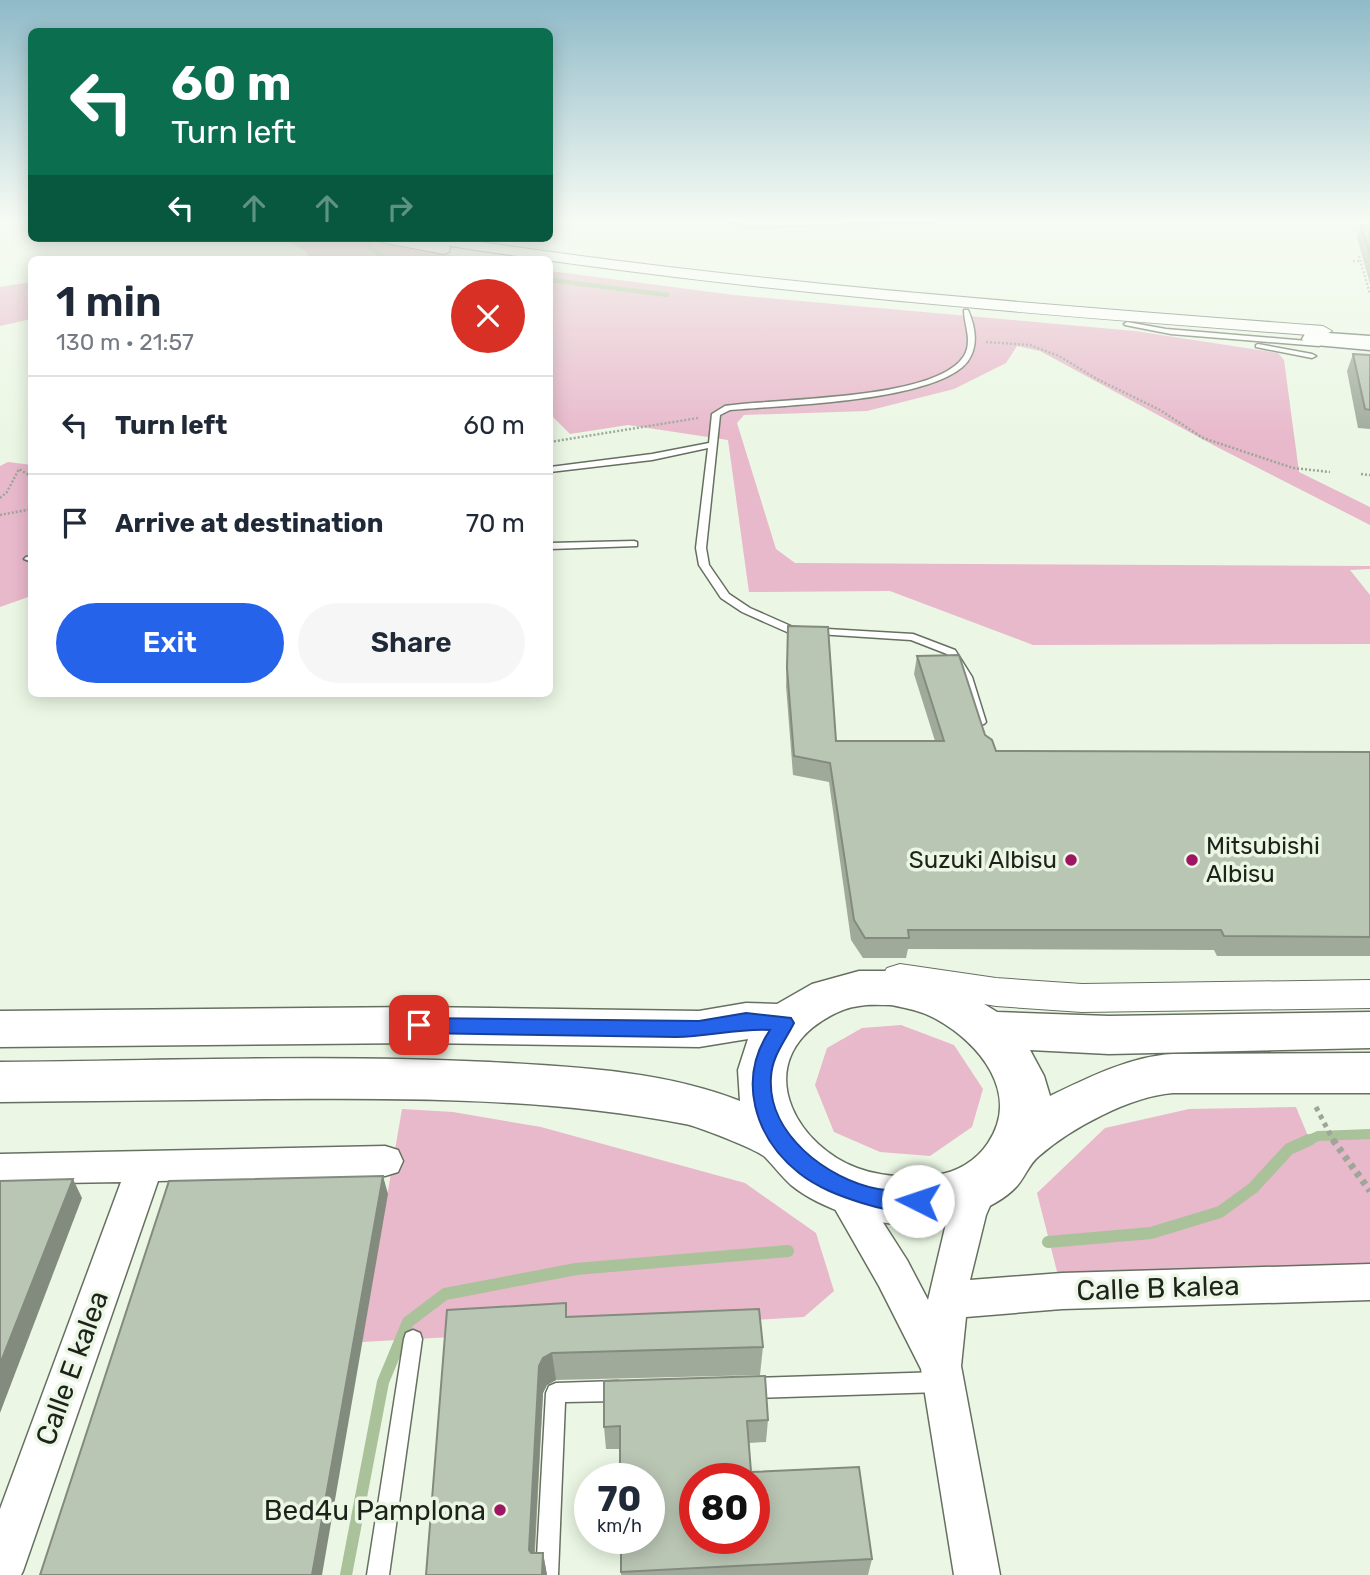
<!DOCTYPE html>
<html lang="en">
<head>
<meta charset="utf-8">
<style>
	body { margin:0; font-family:Rubik,sans-serif; background:#f6f6f7; color:#1f2937; height:100vh; display:flex; flex-direction:column; font-size:26px; white-space:nowrap }
	* { box-sizing:border-box; margin:0 }
	p { font-size:23px; color:#747a83 }
	.icon { flex:none; width:38px; height:38px; fill:none; stroke:currentColor; stroke-width:2; stroke-linecap:round; stroke-linejoin:round }
	.map { position:relative; flex:1; overflow:hidden }
	.details { position:absolute; left:28px; top:256px; width:525px; height:441px; display:flex; flex-direction:column; background:#fff; border-radius:10px; box-shadow:0 4px 18px #0003 }
	.details>* { flex:none }
	.hud { position:absolute; left:28px; top:28px; width:525px; height:214px; border-radius:10px; box-shadow:0 4px 18px #0003; background:#0b6e4f; color:#fff; overflow:hidden }
	.speed { position:absolute; left:574px; top:1463px; display:flex; gap:14px; font-size:35px; font-weight:700; text-align:center }
	.speed>* { display:grid; place-content:center; width:91px; height:91px; border-radius:50%; background:#fff; box-shadow:0 4px 18px #0003; line-height:1 }
	.speed small { font-size:18px; font-weight:400 }
	.speed .limit { border:10px solid #d22; background:#fff; color:#111 }
	.pin { position:absolute; display:grid; place-items:center; width:60px; height:60px; color:#fff; margin:-30px; border-radius:14px; box-shadow:0 4px 10px #0006 }
	.me { position:absolute; width:77px; margin:-38px; rotate:274deg; stroke-linejoin:round; filter:drop-shadow(0 0 5px #0008) }
	.turn { display:flex; align-items:center; gap:24px; height:147px; padding:0 28px; font-size:32px }
	.turn .icon { width:91px; height:91px; stroke-width:2.5 }
	.turn b { display:block; font-size:49px; line-height:60px }
	.lanes { display:flex; align-items:center; height:66px; padding:0 28px; background:#0003; justify-content:center; gap:35px; direction:ltr }
	.lanes .off { opacity:.35 }
	.round { display:grid; place-items:center; flex:none; width:74px; height:74px; border-radius:37px; background:#f6f6f7 }
	.overview { display:flex; align-items:center; justify-content:space-between; height:119px; padding:0 28px }
	h1 { font-size:42px; font-weight:600; line-height:52px }
	.button { display:flex; gap:14px; margin-top:auto; padding:14px 28px }
	.button a { flex:1; height:80px; border-radius:42px; background:#2563eb; color:#fff; font-size:28px; font-weight:600; line-height:80px; text-align:center }
	.button a+a { background:#f6f6f7; color:#1f2937 }
	ul { padding:0; list-style:none }
	li { display:flex; align-items:center; gap:21px; height:98px; padding:0 28px; border-top:2px solid #e0e1e3 }
	li div { flex:1 }
	li b { display:block; font-size:26px }
	li em { font-style:normal }
	.map>svg:first-child { display:block }
	.green { fill:#e8b8cb }
	.lines { fill:none; stroke-linecap:round; stroke-linejoin:round }
	.stream-far2 { stroke:#a9c299; stroke-width:4.5 }
	.stream-far1 { stroke:#a9c299; stroke-width:10 }
	.stream { stroke:#a9c299; stroke-width:12 }
	.service-casing { stroke:#667060; stroke-width:3 }
	.minor-casing { stroke:#667060; stroke-width:3 }
	.tertiary-casing { stroke:#667060; stroke-width:2 }
	.trunk-casing { stroke:#667060; stroke-width:3 }
	.path-far2 { stroke:#9da698; stroke-width:2.5; stroke-dasharray:2 2; stroke-linecap:butt }
	.path-far1 { stroke:#9da698; stroke-width:5; stroke-dasharray:4.5 4.5; stroke-linecap:butt }
	.path { stroke:#9da698; stroke-width:7; stroke-dasharray:5 5; stroke-linecap:butt }
	.service { fill:#fff; fill-rule:evenodd }
	.minor { fill:#fff; fill-rule:evenodd }
	.tertiary { fill:#fff; fill-rule:evenodd }
	.trunk { fill:#fff; fill-rule:evenodd }
	.wall { fill:#a0aa9b }
	.shaded-wall { fill:#828b7e }
	.building { fill:#bac6b4; stroke:#828b7e; stroke-width:2; fill-rule:evenodd }
	.route { fill:#2563eb; stroke:#184099; stroke-width:2 }
	.poi-dot { fill:#9e1564; stroke:#ebf7e4; stroke-width:2.5 }
	.labels { text-anchor:middle; dominant-baseline:central; stroke-width:7; stroke-linejoin:round; paint-order:stroke }
	.poi-label { font-size:24px; fill:#1d221b; stroke:#ebf7e4; text-anchor:start }
	.near-street-label { font-size:28px; fill:#1d221b; stroke:#ebf7e4 }
	.near-poi-label { font-size:28px; fill:#1d221b; stroke:#ebf7e4; text-anchor:end }
</style>
</head>
<body>
<div class="map">
<svg width="1370" height="1575" viewBox="0 0 1370 1575">
	<rect width="100%" height="100%" fill="#ebf7e4"/>
	<!-- green -->
	<g class="green">
		<polygon points="281,238 347,238 474,259 311,259 306,251"/>
		<polygon points="550,271 734,295 1135,331 1278,353 1284,360 1299,472 1370,507 1370,525 1217,447 1040,351 1017,346 1006,363 954,389 867,411 744,415 737,423 776,549 795,563 1370,566 1370,569 1350,570 1370,595 1370,644 1033,645 890,591 749,592 728,440 628,425 570,434 550,414"/>
		<polygon points="31,282 31,319 0,326 0,287"/>
		<polygon points="8,462 32,465 31,596 0,607 0,466"/>
		<polygon points="901,1025 954,1045 983,1089 972,1127 930,1156 880,1152 834,1132 815,1085 827,1048 862,1028"/>
		<polygon points="1296,1107 1308,1136 1370,1136 1370,1273 1062,1291 1037,1193 1105,1128 1189,1109"/>
		<polygon points="402,1109 453,1112 541,1127 745,1183 816,1233 834,1291 804,1317 362,1342"/>
	</g>
	<g class="lines">
		<!-- stream-far2 -->
		<g class="stream-far2">
			<polyline points="370,244 370,248 386,259"/>
			<polyline points="550,280 667,295"/>
		</g>
		<!-- stream-far1 -->
		<polyline class="stream-far1" points="1305,1142 1318,1136 1370,1134"/>
		<!-- stream -->
		<g class="stream">
			<polyline points="1048,1242 1151,1233 1220,1212 1253,1188 1289,1149 1309,1140"/>
			<polyline points="346,1575 383,1382 408,1322 445,1294 576,1269 788,1251"/>
		</g>
		<defs>
			<g id="service">
				<path d="M964 310H968C975 326 979 345 968 361 937 402 781 405 730 410L720 415 706 548 709 565 729 594 750 608 793 627 913 634 955 650 972 677 986 722 984 724 980 725 974 722 962 677 947 654 911 640 787 632 742 612 721 598 699 565 696 548 708 448 652 460 550 472V467L652 454 709 443 712 414 725 406C775 398 936 401 964 356 973 341 964 325 964 310Z"/>
				<polygon points="1127,322 1166,329 1319,342 1323,344 1319,346 1171,334 1125,325 1124,324"/>
				<polygon points="1258,344 1312,354 1316,356 1312,358 1256,347 1256,345"/>
				<polygon points="634,541 637,542 637,546 550,549 550,543"/>
				<polygon points="32,556 32,562 24,559 26,557"/>
				<polygon points="413,1330 420,1333 422,1339 389,1575 367,1575 404,1339 406,1333"/>
				<polygon points="940,1372 947,1375 950,1382 947,1389 940,1392 752,1398 745,1395 742,1388 745,1381 752,1378"/>
				<polygon points="618,1381 625,1384 628,1391 625,1398 618,1401 565,1402 558,1575 536,1575 546,1393 549,1386 556,1383"/>
			</g>
			<g id="minor">
				<polygon points="385,1146 398,1150 403,1161 398,1172 385,1176 158,1181 23,1571 21,1575 0,1575 0,1509 121,1182 0,1184 0,1154"/>
				<polygon points="982,1167 995,1172 1000,1183 986,1215 970,1280 1062,1273 1370,1264 1370,1300 1062,1309 966,1317 961,1366 1000,1575 954,1575 921,1369 879,1286 823,1188 828,1177 841,1172 854,1177 907,1260 928,1300 948,1215 969,1172"/>
			</g>
			<g id="tertiary">
				<path d="M373 238 419 240 418 238H454C742 282 1033 304 1323 326L1332 331 1323 336C1031 314 736 291 450 246L449 252 444 254 380 242Z"/>
				<polygon points="900,964 996,978 1082,984 1370,980 1370,1008 1082,1012 996,1006 887,988 881,978 887,968"/>
			</g>
			<g id="trunk">
				<polygon points="1313,332 1370,336 1370,350 1305,344 1302,339 1305,334"/>
				<path d="M859 971H891L922 977 968 994 997 1012 1109 1016 1370 1012V1048L1109 1054 1030 1050 1044 1076 1050 1096C1087 1078 1131 1056 1173 1054L1370 1053V1093H1173C1131 1096 1071 1128 1039 1156 1029 1164 1025 1177 1017 1186 994 1211 947 1224 914 1225 873 1225 822 1210 791 1185 781 1176 774 1166 765 1157 758 1150 697 1126 685 1124 550 1098 412 1098 275 1099 183 1100 92 1101 0 1102V1062C163 1061 326 1054 489 1062 573 1067 661 1070 740 1101L738 1070 748 1039 699 1047 419 1043 0 1047V1011L419 1007 699 1011 746 1003 777 1004 812 984ZM891 1005C906 1008 922 1011 936 1019 980 1043 1021 1094 988 1143 976 1161 956 1173 935 1175 910 1178 881 1177 857 1168 800 1147 756 1075 812 1028 825 1018 842 1008 859 1006 869 1004 880 1005 891 1005Z"/>
			</g>
		</defs>
		<!-- service casing -->
		<use href="#service" class="service-casing"/>
		<!-- minor casing -->
		<use href="#minor" class="minor-casing"/>
		<!-- tertiary casing -->
		<use href="#tertiary" class="tertiary-casing"/>
		<!-- trunk casing -->
		<use href="#trunk" class="trunk-casing"/>
		<!-- path-far2 -->
		<g class="path-far2">
			<polyline points="730,219 733,224 752,228 1026,219"/>
			<polyline points="1359,256 1370,294"/>
			<polyline points="1353,261 1361,261"/>
			<polyline points="986,342 1030,345 1059,356 1097,379 1160,410 1203,438 1293,468 1330,472"/>
			<polyline points="550,442 698,418"/>
			<polyline points="1361,474 1370,475"/>
			<polyline points="0,498 7,492 19,469 32,477"/>
			<polyline points="0,515 32,509"/>
		</g>
		<!-- path-far1 -->
		<polyline class="path-far1" points="1316,1107 1334,1142"/>
		<!-- path -->
		<polyline class="path" points="1333,1140 1370,1191"/>
		<!-- service -->
		<use href="#service" class="service"/>
		<!-- minor -->
		<use href="#minor" class="minor"/>
		<!-- tertiary -->
		<use href="#tertiary" class="tertiary"/>
		<!-- trunk -->
		<use href="#trunk" class="trunk"/>
	</g>
	<!-- wall -->
	<g class="wall">
		<polygon points="1361,225 1370,226 1370,284 1357,238"/>
		<polygon points="1353,354 1370,355 1370,429 1358,428 1347,371"/>
		<polygon points="788,626 836,741 935,741 914,674 917,656 985,735 996,751 1370,752 1370,956 1217,956 1214,950 908,949 906,958 863,958 851,940 829,782 793,775 786,686"/>
		<polygon points="566,1303 567,1317 763,1347 760,1375 556,1380 547,1385 543,1393 535,1553 543,1553 547,1575 426,1575"/>
		<polygon points="768,1420 766,1442 749,1443 751,1472 872,1559 868,1575 621,1575 620,1449 606,1449 604,1427"/>
	</g>
	<!-- shaded-wall -->
	<g class="shaded-wall">
		<polygon points="383,1176 388,1194 322,1575 312,1575"/>
		<polygon points="73,1179 82,1198 0,1413 0,1364"/>
		<polygon points="552,1353 556,1380 547,1385 543,1393 533,1575 529,1550 539,1366 543,1358"/>
		<polygon points="543,1553 547,1575 542,1575"/>
	</g>
	<!-- building -->
	<g class="building">
		<polygon points="1361,225 1370,226 1370,254"/>
		<polygon points="1353,354 1370,355 1370,410 1365,409"/>
		<polygon points="788,626 828,627 836,741 944,741 917,656 959,655 985,735 992,740 996,751 1370,752 1370,937 1224,936 1221,930 908,930 909,938 865,938 854,920 830,763 794,756 787,668"/>
		<polygon points="383,1176 312,1575 40,1575 169,1181"/>
		<polygon points="73,1179 0,1364 0,1181"/>
		<polygon points="566,1303 566,1317 759,1309 763,1347 552,1353 543,1358 539,1366 529,1550 531,1553 543,1553 542,1575 426,1575 447,1310"/>
		<path d="M765 1376 768 1420 747 1421 751 1472 859 1467 872 1559 621 1572V1538H649V1479H620V1426L604 1427V1381ZM695 1479H754V1538H695Z"/>
	</g>
	<!-- sky -->
	<linearGradient id="sky" x2="0" y2="1"><stop stop-color="#8fbac8"/><stop offset="0.5" stop-color="#f6fbf3"/><stop offset="1" stop-color="#f6fbf3" stop-opacity="0"/></linearGradient>
	<rect width="1370" height="439" fill="url(#sky)"/>
	<!-- route -->
	<path class="route" d="M746 1013 791 1018 794 1023C785 1041 772 1056 771 1077 767 1134 827 1179 878 1189 894 1192 911 1189 926 1194L929 1201 926 1208C908 1215 881 1209 862 1203 840 1196 818 1188 799 1173 754 1137 737 1079 770 1030 738 1028 708 1037 676 1037L419 1033 412 1031 409 1025 412 1020 419 1018 699 1021Z"/>
	<!-- markers -->
	<g class="poi-dot">
		<circle cx="1071" cy="860" r="7"/>
		<circle cx="1192" cy="860" r="7"/>
		<circle cx="500" cy="1510" r="7"/>
	</g>
	<g class="labels">
		<!-- poi labels -->
		<g class="poi-label">
			<text x="1206" y="846">Mitsubishi<tspan x="1206" dy="28">Albisu</tspan></text>
			<text x="1057" y="860" text-anchor="end">Suzuki Albisu</text>
		</g>
		<!-- near-street labels -->
		<g class="near-street-label">
			<text transform="translate(1158 1288) rotate(-2)">Calle B kalea</text>
			<text transform="translate(72 1368) rotate(-70)">Calle E kalea</text>
		</g>
		<!-- near-poi labels -->
		<g class="near-poi-label">
			<text x="486" y="1510">Bed4u Pamplona</text>
		</g>
	</g>
</svg>
<div class="speed"><div>70<small>km/h</small></div><div class="limit">80</div></div>
<div class="pin" style="left:419px;top:1025px;background:#d93025"><svg class="icon" aria-label="arrive" viewBox="0 0 24 24"><path d="M6 21V4h12l-3 4 3 4H6"/></svg></div>
<svg class="me" style="left:918px;top:1201px" viewBox="-20 -20 40 40"><circle r="19" fill="#fff"/><path d="M0-13L10 11 0 6-10 11z" fill="#2563eb"/></svg>
<div class="hud">
<div class="turn"><svg class="icon" aria-label="left" viewBox="0 0 24 24"><path d="M17 20v-9H6M10 6l-5 5 5 5"/></svg><div><b>60 m</b>Turn left</div></div>
<div class="lanes"><svg class="icon" aria-label="left" viewBox="0 0 24 24"><path d="M17 20v-9H6M10 6l-5 5 5 5"/></svg><svg class="icon off" aria-label="ahead" viewBox="0 0 24 24"><path d="M12 20V5M6 11l6-6 6 6"/></svg><svg class="icon off" aria-label="ahead" viewBox="0 0 24 24"><path d="M12 20V5M6 11l6-6 6 6"/></svg><svg class="icon off" aria-label="right" viewBox="0 0 24 24"><path d="M7 20v-9h11M14 6l5 5-5 5"/></svg></div>
</div>
<section class="details">
<div class="overview"><div><h1>1 min</h1><p>130 m · 21:57</p></div><a class="round" style="background:#d93025;color:#fff"><svg class="icon" aria-label="close" viewBox="0 0 24 24"><path d="M6 6l12 12M18 6L6 18"/></svg></a></div>
<ul>
<li><svg class="icon" aria-label="left" viewBox="0 0 24 24"><path d="M17 20v-9H6M10 6l-5 5 5 5"/></svg><div><b>Turn left</b></div><em>60 m</em></li>
<li><svg class="icon" aria-label="arrive" viewBox="0 0 24 24"><path d="M6 21V4h12l-3 4 3 4H6"/></svg><div><b>Arrive at destination</b></div><em>70 m</em></li>
</ul>
<div class="button"><a>Exit</a><a>Share</a></div>
</section>
</div>
</body>
</html>
